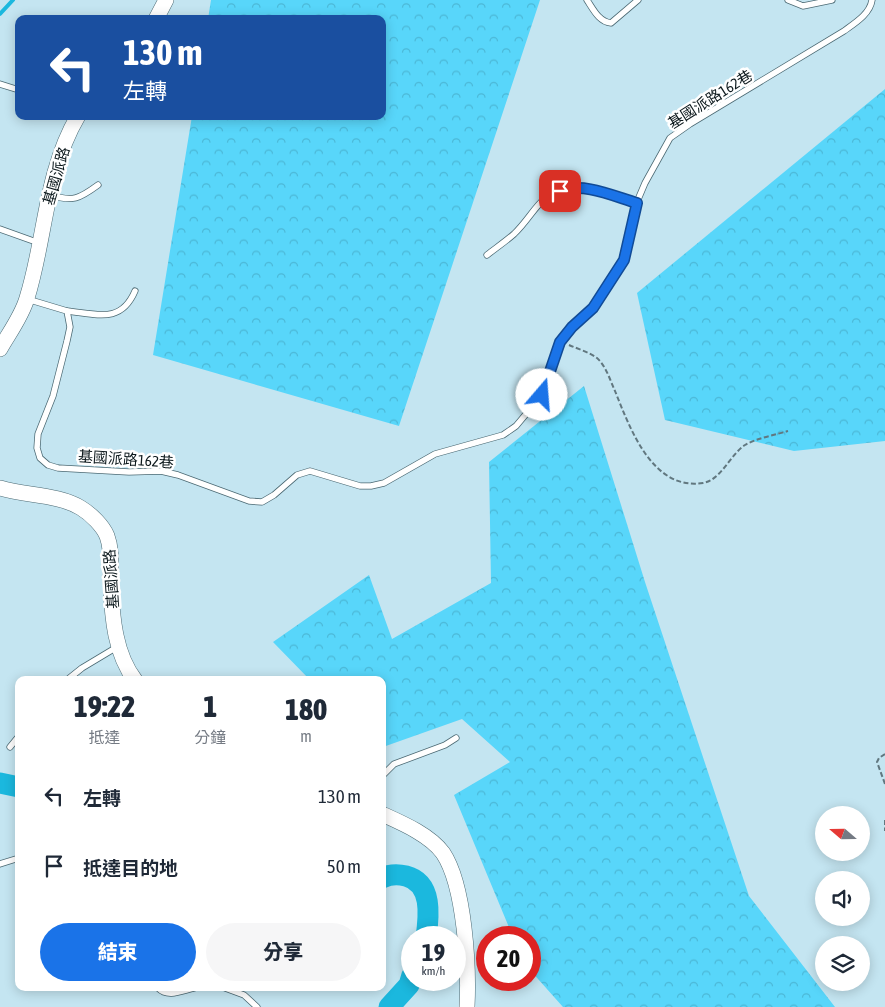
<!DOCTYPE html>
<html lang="zh-TW">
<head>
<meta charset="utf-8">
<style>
	body { margin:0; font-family:"Asap Condensed","Noto Sans TC",sans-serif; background:#f6f6f7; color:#1f2937; height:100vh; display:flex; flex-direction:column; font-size:19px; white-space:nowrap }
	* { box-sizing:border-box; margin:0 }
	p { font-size:16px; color:#747a83 }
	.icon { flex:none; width:28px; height:28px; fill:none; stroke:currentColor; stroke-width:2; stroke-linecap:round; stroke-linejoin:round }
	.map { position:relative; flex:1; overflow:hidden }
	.sheet { position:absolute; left:15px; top:676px; width:371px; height:315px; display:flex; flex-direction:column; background:#fff; border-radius:10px; box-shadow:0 2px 12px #0003 }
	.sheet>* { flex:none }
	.banner { position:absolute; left:15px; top:15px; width:371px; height:105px; border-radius:10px; box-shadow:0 2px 12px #0003; background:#1a4fa0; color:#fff; overflow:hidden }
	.needle { width:32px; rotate:290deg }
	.fabs { position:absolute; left:815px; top:806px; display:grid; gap:10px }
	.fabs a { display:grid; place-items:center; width:55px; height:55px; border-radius:50%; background:#fff; box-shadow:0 2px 12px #0003; font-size:25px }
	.speed { position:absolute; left:401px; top:926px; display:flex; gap:10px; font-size:25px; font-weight:700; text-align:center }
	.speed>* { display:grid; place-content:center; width:65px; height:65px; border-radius:50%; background:#fff; box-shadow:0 2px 12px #0003; line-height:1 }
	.speed small { font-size:12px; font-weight:400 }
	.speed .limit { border:8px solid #d22; background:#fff; color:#111 }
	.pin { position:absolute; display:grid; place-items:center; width:42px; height:42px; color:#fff; margin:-21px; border-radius:10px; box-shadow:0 2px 8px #0006 }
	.me { position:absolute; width:55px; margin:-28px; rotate:18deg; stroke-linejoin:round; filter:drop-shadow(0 0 4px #0008) }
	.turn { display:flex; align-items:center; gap:18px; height:105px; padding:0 25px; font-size:22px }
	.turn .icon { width:65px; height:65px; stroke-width:2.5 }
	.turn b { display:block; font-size:35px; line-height:42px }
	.eta { display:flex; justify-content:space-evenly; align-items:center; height:85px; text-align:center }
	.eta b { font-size:30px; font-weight:800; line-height:35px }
	.primary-button { display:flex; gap:10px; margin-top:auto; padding:10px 25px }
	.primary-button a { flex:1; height:58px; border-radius:30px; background:#1a73e8; color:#fff; font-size:20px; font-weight:800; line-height:58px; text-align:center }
	.primary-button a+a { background:#f6f6f7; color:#1f2937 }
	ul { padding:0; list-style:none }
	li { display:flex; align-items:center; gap:15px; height:70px; padding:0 25px }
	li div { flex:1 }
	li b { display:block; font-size:19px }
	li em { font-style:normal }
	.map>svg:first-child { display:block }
	.forest { fill:url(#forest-crowns) }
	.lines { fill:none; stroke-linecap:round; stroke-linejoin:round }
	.stream { stroke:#1bb8de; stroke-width:4 }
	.river { stroke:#1bb8de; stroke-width:21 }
	.service-casing { stroke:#4b6973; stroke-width:7 }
	.tertiary-casing { stroke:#4b6973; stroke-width:16 }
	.path { stroke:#61777f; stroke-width:2; stroke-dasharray:5 2.5; stroke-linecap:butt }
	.service { stroke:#fff; stroke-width:5.5 }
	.tertiary { stroke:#fff; stroke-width:15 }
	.route-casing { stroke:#114b97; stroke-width:12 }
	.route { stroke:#1a73e8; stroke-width:9 }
	.labels { text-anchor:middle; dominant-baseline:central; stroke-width:5; stroke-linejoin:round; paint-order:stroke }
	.street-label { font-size:15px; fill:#0c181c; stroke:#fff }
</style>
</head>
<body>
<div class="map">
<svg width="885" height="1007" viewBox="0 0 885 1007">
	<defs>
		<pattern id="forest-crowns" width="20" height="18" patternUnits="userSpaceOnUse" patternTransform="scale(1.25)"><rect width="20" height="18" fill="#58d6fa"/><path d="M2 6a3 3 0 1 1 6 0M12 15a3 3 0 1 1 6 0" fill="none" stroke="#4bb7d6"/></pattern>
	</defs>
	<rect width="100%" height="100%" fill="#c4e5f1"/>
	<!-- forest -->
	<g class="forest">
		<polygon points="211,0 540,0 399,426 153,355 192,116 382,116 382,19 208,19"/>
		<polygon points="885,89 885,441 794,451 665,420 637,293"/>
		<polygon points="584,386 645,582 749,896 835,1007 563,1007 530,970 530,938 513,937 454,795 510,762 462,719 383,747 382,680 310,680 273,642 369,575 392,639 491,583 489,462"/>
	</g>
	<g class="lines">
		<!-- stream -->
		<polyline class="stream" points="0,14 13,0"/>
		<!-- river -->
		<g class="river">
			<polyline points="0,783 19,787"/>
			<path d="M382 878C390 874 398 874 406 876 433 883 429 916 426 938"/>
			<polyline points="389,1007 409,985 412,975"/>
		</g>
		<defs>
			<g id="service">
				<path d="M587 0C593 9 599 22 611 23L638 0"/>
				<polyline points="788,0 803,6 832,0"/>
				<polyline points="0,84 19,90"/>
				<path d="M50 195C73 202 79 199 98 185"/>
				<polyline points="0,229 39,243"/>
				<path d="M487 255C496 248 506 241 514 234 534 215 539 193 569 187 586 184 619 198 637 203"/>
				<path d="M27 299 67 311 70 327 67 341 53 396 38 434 37 448 40 458 48 465 58 468 129 472 161 471 178 475 249 501 262 502 274 495 297 475 310 471 360 486H371L384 483 435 454 503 435 516 426 542 395 560 341 572 327 593 308 615 276 624 260 634 209 645 183 670 138 690 124 844 31C855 23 870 14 872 0"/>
				<path d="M67 311C97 314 121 324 135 291"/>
				<polyline points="67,680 82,668 117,647"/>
				<polyline points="10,747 19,736"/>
				<polyline points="382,776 394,764 445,745 456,738"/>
				<polyline points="0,864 19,858"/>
				<path d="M158 988C168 998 181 991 194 988"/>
				<polyline points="225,988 244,995 257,1007"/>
			</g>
			<g id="tertiary">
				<polyline points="156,19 166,0"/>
				<path d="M0 349C9 333 22 316 27 298 46 237 45 172 78 116"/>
				<path d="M0 488C26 496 58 494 81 508 91 514 103 526 107 536 113 552 110 569 111 586 112 617 115 654 135 680"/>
				<path d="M382 814C402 823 430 835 443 853 465 886 469 968 467 1007"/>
			</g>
		</defs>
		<!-- service casing -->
		<use href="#service" class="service-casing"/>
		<!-- tertiary casing -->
		<use href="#tertiary" class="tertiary-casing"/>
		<!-- path -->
		<g class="path">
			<path d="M569 345C578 349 589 352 597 358 606 366 610 380 615 391 630 428 652 491 703 483 721 480 730 455 745 445 757 438 775 435 788 431"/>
			<polyline points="885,754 879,758 877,762 885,784"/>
			<polyline points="885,820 885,831"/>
		</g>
		<!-- service -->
		<use href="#service" class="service"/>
		<!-- tertiary -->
		<use href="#tertiary" class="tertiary"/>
	</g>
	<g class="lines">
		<defs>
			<path id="route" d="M542 395 560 342 572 327 593 308 624 260 637 203C613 196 584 182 560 191"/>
		</defs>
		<!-- route casing -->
		<use href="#route" class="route-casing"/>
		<!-- route -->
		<use href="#route" class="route"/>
	</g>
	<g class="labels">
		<!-- street labels -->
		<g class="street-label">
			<text transform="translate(710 99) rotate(-32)">基國派路162巷</text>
			<text transform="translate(56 176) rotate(-74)">基國派路</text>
			<text transform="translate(126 459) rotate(4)">基國派路162巷</text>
			<text transform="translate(111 579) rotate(-94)">基國派路</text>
		</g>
	</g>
</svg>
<div class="fabs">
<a><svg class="needle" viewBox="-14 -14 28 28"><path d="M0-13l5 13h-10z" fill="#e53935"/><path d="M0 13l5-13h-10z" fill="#747a83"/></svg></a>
<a><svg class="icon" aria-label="sound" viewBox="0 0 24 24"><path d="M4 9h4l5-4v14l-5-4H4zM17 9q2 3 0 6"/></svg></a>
<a><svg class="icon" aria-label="layers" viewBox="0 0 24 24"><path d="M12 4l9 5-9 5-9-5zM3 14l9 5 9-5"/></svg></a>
</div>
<div class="speed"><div>19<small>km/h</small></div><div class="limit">20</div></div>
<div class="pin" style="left:560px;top:191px;background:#d93025"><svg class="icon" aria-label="arrive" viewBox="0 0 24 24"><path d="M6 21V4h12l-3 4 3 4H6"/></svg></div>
<svg class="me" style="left:542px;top:395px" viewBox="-20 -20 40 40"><circle r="19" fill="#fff"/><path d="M0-13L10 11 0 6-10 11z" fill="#1a73e8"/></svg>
<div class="banner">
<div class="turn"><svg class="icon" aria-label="left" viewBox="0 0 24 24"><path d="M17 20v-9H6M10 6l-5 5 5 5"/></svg><div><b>130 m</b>左轉</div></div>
</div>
<section class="sheet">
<div class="eta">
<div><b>19:22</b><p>抵達</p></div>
<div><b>1</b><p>分鐘</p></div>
<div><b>180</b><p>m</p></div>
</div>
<ul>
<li><svg class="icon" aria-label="left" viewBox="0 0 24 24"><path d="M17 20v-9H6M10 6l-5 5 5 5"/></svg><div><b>左轉</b></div><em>130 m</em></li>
<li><svg class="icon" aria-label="arrive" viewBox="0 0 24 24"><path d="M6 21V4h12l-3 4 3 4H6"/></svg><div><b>抵達目的地</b></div><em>50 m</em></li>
</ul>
<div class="primary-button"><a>結束</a><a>分享</a></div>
</section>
</div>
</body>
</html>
